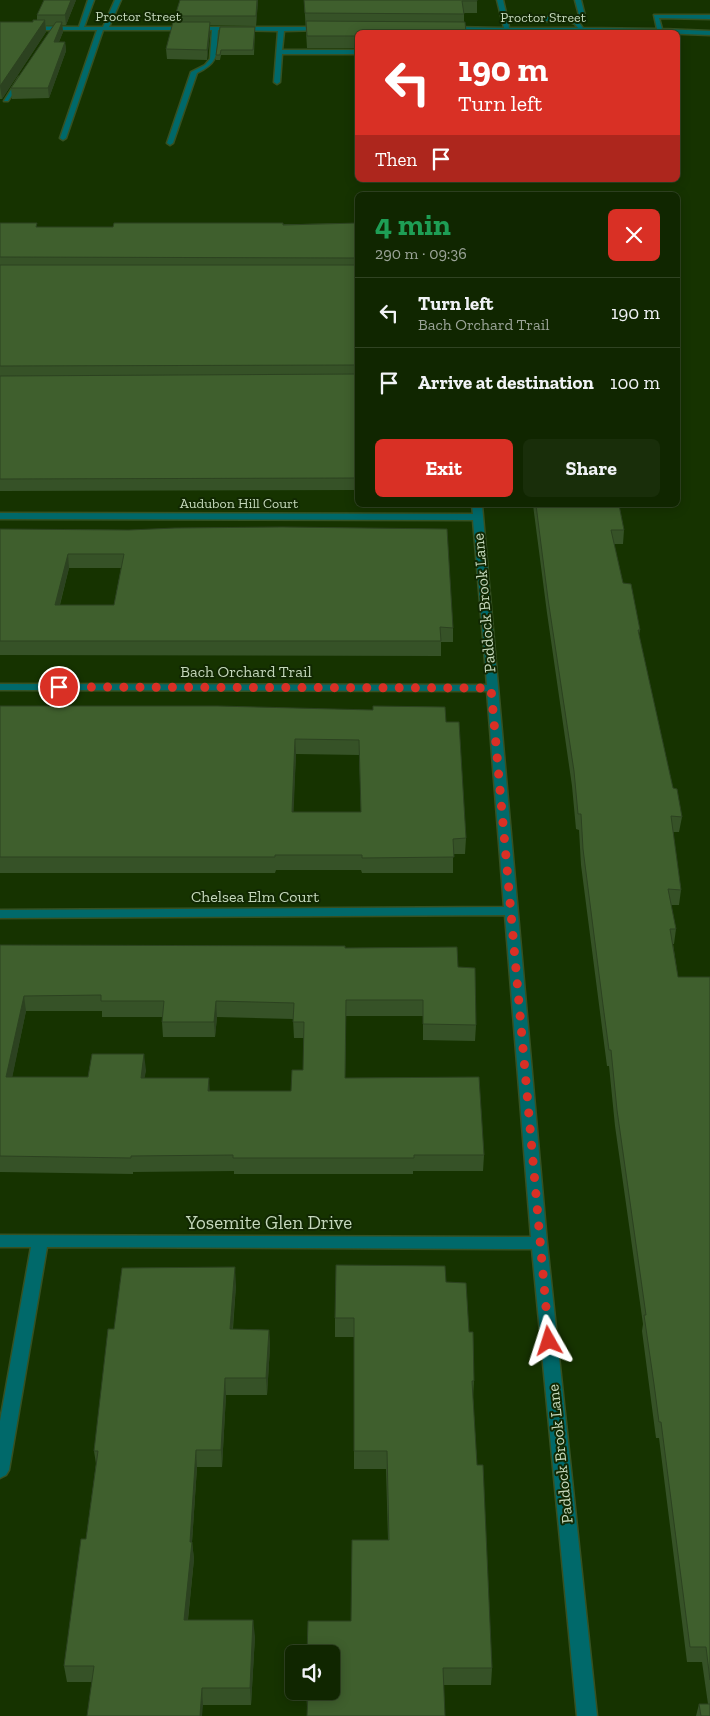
<!DOCTYPE html>
<html lang="en">
<head>
<meta charset="utf-8">
<style>
	body { margin:0; font-family:"Zilla Slab",serif; background:#192e0a; color:#f1f3f6; height:100vh; display:flex; flex-direction:column; font-size:19px; white-space:nowrap }
	* { box-sizing:border-box; margin:0 }
	p { font-size:16px; color:#9ca599 }
	.icon { flex:none; width:28px; height:28px; fill:none; stroke:currentColor; stroke-width:2; stroke-linecap:round; stroke-linejoin:round }
	.map { position:relative; flex:1; overflow:hidden }
	.details { position:absolute; left:355px; top:192px; width:325px; height:315px; display:flex; flex-direction:column; background:#102600; border-radius:8px; box-shadow:0 2px 12px #0003,0 0 0 1px #304322 }
	.details>* { flex:none }
	.hud { position:absolute; left:355px; top:30px; width:325px; height:152px; border-radius:8px; box-shadow:0 2px 12px #0003,0 0 0 1px #304322; background:#d93025; color:#fff; overflow:hidden }
	.buttons { position:absolute; left:285px; top:1645px; display:grid; gap:10px }
	.buttons a { display:grid; place-items:center; width:55px; height:55px; border-radius:8px; background:#102600; box-shadow:0 2px 12px #0003,0 0 0 1px #304322; font-size:25px }
	.pin { position:absolute; display:grid; place-items:center; width:42px; height:42px; color:#fff; margin:-21px; border:2px solid #fff; border-radius:50%; box-shadow:0 1px 5px #0007 }
	.me { position:absolute; width:55px; margin:-28px; rotate:354deg; stroke-linejoin:round; filter:drop-shadow(0 0 4px #0008) }
	.turn { display:flex; align-items:center; gap:18px; height:105px; padding:0 20px; font-size:22px }
	.turn .icon { width:65px; height:65px; stroke-width:2.5 }
	.turn b { display:block; font-size:35px; line-height:42px }
	.then { display:flex; align-items:center; height:48px; padding:0 20px; background:#0003; gap:10px; font-size:19px }
	.round { display:grid; place-items:center; flex:none; width:52px; height:52px; border-radius:8px; background:#192e0a }
	.summary { display:flex; align-items:center; justify-content:space-between; height:85px; padding:0 20px }
	h1 { font-size:30px; font-weight:700; line-height:38px; color:#1e9e55 }
	.primary-button { display:flex; gap:10px; margin-top:auto; padding:10px 20px }
	.primary-button a { flex:1; height:58px; border-radius:8px; background:#d93025; color:#fff; font-size:20px; font-weight:700; line-height:58px; text-align:center }
	.primary-button a+a { background:#192e0a; color:#f1f3f6 }
	ul { padding:0; list-style:none }
	li { display:flex; align-items:center; gap:15px; height:70px; padding:0 20px; border-top:1px solid #304322 }
	li div { flex:1 }
	li b { display:block; font-size:19px }
	li em { font-style:normal }
	.map>svg:first-child { display:block }
	.lines { fill:none; stroke-linecap:round; stroke-linejoin:round }
	.minor-casing { stroke:#365122; stroke-width:3 }
	.minor { fill:#00696a; fill-rule:evenodd }
	.wall { fill:#365227; fill-rule:evenodd }
	.shaded-wall { fill:#2c4220 }
	.building { fill:#3f5f2d; stroke:#2c4220; fill-rule:evenodd }
	.route { stroke:#d93025; stroke-width:9; stroke-dasharray:0 16.2 }
	.labels { text-anchor:middle; dominant-baseline:central; stroke-width:4; stroke-linejoin:round; paint-order:stroke }
	.far-street-label { font-size:14px; fill:#c5d8bc; stroke:#112802 }
	.street-label { font-size:16px; fill:#c5d8bc; stroke:#112802 }
	.near-street-label { font-size:19px; fill:#c5d8bc; stroke:#112802 }
</style>
</head>
<body>
<div class="map">
<svg width="710" height="1716" viewBox="0 0 710 1716">
	<rect width="100%" height="100%" fill="#163300"/>
	<g class="lines">
		<defs>
			<g id="minor">
				<path d="M88 0H94L84 27H103L115 0H121L109 27H322L324 30 284 31 282 50H358V54H282L280 82 277 84 274 82 278 31 218 30C216 54 220 62 197 73L173 143 170 145 167 143 191 72 205 65 210 59 212 30H103L66 138 63 140 60 138 97 30H0V26L79 27Z"/>
				<path d="M497 0H503L507 17H568L574 19 579 15 575 0H581L585 16 578 21 583 28 657 29 654 15H710V19L659 18 662 29 710 31V35L635 32 450 31 447 29 450 27 504 28ZM508 21H568L575 24 578 28H509Z"/>
				<polygon points="19,77 24,78 8,101 4,101"/>
				<polygon points="472,505 482,505 547,1243 597,1716 577,1716 532,1249 47,1247 9,1470 6,1475 0,1478 0,1421 31,1247 0,1247 0,1235 531,1237 505,915 0,918 0,910 504,907 487,691 0,690 0,684 487,685 473,520 0,519 0,513 473,514"/>
			</g>
		</defs>
		<!-- minor casing -->
		<use href="#minor" class="minor-casing"/>
		<!-- minor -->
		<use href="#minor" class="minor"/>
	</g>
	<!-- wall -->
	<g class="wall">
		<polygon points="76,0 66,25 62,25 63,32 59,42 65,42 66,51 49,98 12,99 11,88 54,25 46,25 46,32 2,99 0,99 0,22 33,22 37,20 37,15"/>
		<polygon points="258,0 256,26 210,25 210,32 207,60 167,59 166,49 176,22 175,16"/>
		<polygon points="304,0 477,0 477,13 464,13 464,22 358,32 358,48 307,48"/>
		<polygon points="220,27 255,27 254,55 221,55 220,60 216,60 216,55"/>
		<polygon points="0,223 38,227 113,227 358,223 358,490 0,491"/>
		<polygon points="533,505 619,505 624,530 623,544 614,544 623,583 640,630 639,635 673,788 682,817 679,832 673,832 681,890 679,905 671,905 676,929 674,944 673,944 678,977 710,977 710,1716 696,1716 699,1704 708,1704 702,1662 687,1662 659,1438 656,1438 651,1400 642,1331 643,1324 615,1126 609,1066 607,1066 601,1020 581,865 579,830 576,829 572,786 547,613"/>
		<path d="M0 529 129 530 453 628V642H441V656L0 655ZM69 568H121L114 605H60Z"/>
		<path d="M0 706 446 722 466 838 465 854H453V873H362L361 870H276L275 873H0ZM296 754 359 755 361 812H293Z"/>
		<path d="M0 945 345 948 458 967 476 1025 475 1041 423 1040V1016H346L345 1078 484 1155 483 1171H413V1174H234V1171L133 1172V1174L0 1172ZM26 1011H102V1017H162V1022L163 1037H215L217 1017 293 1019 294 1038H304L303 1070 291 1091H210L144 1078 146 1070 88 1077H12Z"/>
		<polygon points="446,1282 469,1332 474,1381 473,1398 477,1465 492,1668 491,1685 444,1685 307,1707 306,1691 331,1691 351,1621 388,1540 386,1469 354,1469 354,1337 335,1337 335,1318"/>
		<polygon points="236,1285 233,1329 269,1330 270,1347 267,1395 226,1395 222,1467 197,1467 192,1542 194,1559 188,1620 255,1636 251,1705 203,1705 92,1682 67,1682 64,1666 86,1539 96,1464 94,1451 114,1329"/>
	</g>
	<!-- shaded-wall -->
	<g class="shaded-wall">
		<polygon points="71,0 76,0 66,25 65,15"/>
		<polygon points="257,0 258,0 258,1 256,26 256,16"/>
		<polygon points="45,20 46,32 2,99 0,86"/>
		<polygon points="62,22 63,32 55,51 54,42"/>
		<polygon points="210,22 210,32 207,60 207,50"/>
		<polygon points="65,42 66,51 49,98 48,88"/>
		<polygon points="68,554 69,568 56,619 55,605"/>
		<polygon points="295,739 296,754 293,827 292,812"/>
		<polygon points="24,996 26,1011 9,1093 6,1077"/>
		<polygon points="216,1001 217,1017 215,1037 214,1022"/>
		<polygon points="144,1054 146,1070 142,1094 141,1078"/>
		<polygon points="209,1078 210,1094 208,1091"/>
		<polygon points="235,1267 236,1285 231,1347 230,1329"/>
		<polygon points="269,1330 270,1347 267,1395 266,1378"/>
		<polygon points="225,1378 226,1395 222,1467 221,1450"/>
		<polygon points="196,1450 197,1467 192,1542 194,1559 186,1637 184,1620"/>
		<polygon points="253,1620 255,1636 251,1705 250,1688"/>
		<polygon points="202,1688 203,1705 202,1716 200,1716"/>
	</g>
	<!-- building -->
	<g class="building">
		<polygon points="44,0 71,0 65,15 37,15"/>
		<polygon points="180,0 257,0 256,16 175,16"/>
		<polygon points="304,0 477,0 477,1 462,1 464,14 305,13"/>
		<polygon points="33,20 45,20 0,86 0,22 33,22"/>
		<polygon points="306,21 465,22 466,32 358,32 358,36 307,36"/>
		<polygon points="56,22 62,22 54,42 65,42 48,88 11,88"/>
		<polygon points="173,22 210,22 207,50 166,49"/>
		<polygon points="220,27 255,27 253,50 221,50 220,55 216,55"/>
		<polygon points="0,223 37,223 36,227 113,227 114,223 283,223 283,225 358,223 358,258 0,257"/>
		<polygon points="0,265 358,265 358,365 0,366"/>
		<polygon points="358,374 358,478 0,479 0,376"/>
		<polygon points="536,505 619,505 624,530 611,530 623,583 631,584 640,630 638,630 673,788 677,789 682,817 671,816 681,890 668,889 676,929 670,929 678,977 710,977 710,1680 706,1647 690,1647 661,1422 659,1422 654,1384 644,1315 646,1315 617,1110 611,1050 609,1050 603,1005 583,849 581,814 578,814 574,771 548,599"/>
		<path d="M282 527 447 529 453 628 440 627 441 641H0V529L129 530 175 528ZM68 554H124L114 605H55Z"/>
		<path d="M0 706H218L373 710V706L445 707 446 722H459L466 838 453 839 454 857 362 858V855H275V857H0ZM295 739 359 740 361 812H292Z"/>
		<path d="M0 945 345 946V948L457 947 458 967 475 968 476 1025 423 1024V1000H346L345 1078 479 1077 484 1155H414V1158H233V1155L131 1156V1158L0 1156ZM101 995V1001H164L162 1022H214L216 1001 294 1003 293 1022H304L303 1070H292L291 1091H208L209 1078H141L144 1054H92L88 1077H6L24 996Z"/>
		<polygon points="336,1265 445,1266 446,1282 466,1283 469,1332 473,1332 474,1381 472,1381 477,1465 483,1465 492,1668 443,1668 445,1716 307,1716 308,1691 331,1691 331,1654 307,1654 308,1621 351,1621 352,1540 389,1540 387,1451 354,1451 354,1318 335,1318"/>
		<polygon points="235,1267 230,1329 269,1330 266,1378 225,1378 221,1450 196,1450 190,1542 192,1542 184,1620 253,1620 250,1688 202,1688 200,1716 87,1716 94,1666 64,1666 81,1539 86,1539 98,1451 94,1451 108,1329 114,1329 122,1268"/>
		<polygon points="699,1704 710,1704 710,1716 701,1716"/>
	</g>
	<g class="lines">
		<!-- route -->
		<polyline class="route" points="59,687 491,688 549,1341"/>
	</g>
	<g class="labels">
		<!-- far-street labels -->
		<g class="far-street-label">
			<text x="138" y="16">Proctor Street</text>
			<text x="543" y="17">Proctor Street</text>
			<text x="239" y="503">Audubon Hill Court</text>
		</g>
		<!-- street labels -->
		<g class="street-label">
			<text transform="translate(484 603) rotate(-95)">Paddock Brook Lane</text>
			<text x="246" y="671">Bach Orchard Trail</text>
			<text x="255" y="896">Chelsea Elm Court</text>
			<text transform="translate(560 1454) rotate(-96)">Paddock Brook Lane</text>
		</g>
		<!-- near-street labels -->
		<g class="near-street-label">
			<text x="269" y="1222">Yosemite Glen Drive</text>
		</g>
	</g>
</svg>
<div class="buttons">
<a><svg class="icon" aria-label="sound" viewBox="0 0 24 24"><path d="M4 9h4l5-4v14l-5-4H4zM17 9q2 3 0 6"/></svg></a>
</div>
<div class="pin" style="left:59px;top:687px;background:#d93025"><svg class="icon" aria-label="arrive" viewBox="0 0 24 24"><path d="M6 21V4h12l-3 4 3 4H6"/></svg></div>
<svg class="me" style="left:549px;top:1341px" viewBox="-20 -20 40 40"><path d="M0-17L14 15 0 8-14 15z" fill="#d93025" stroke="#fff" stroke-width="4"/></svg>
<div class="hud">
<div class="turn"><svg class="icon" aria-label="left" viewBox="0 0 24 24"><path d="M17 20v-9H6M10 6l-5 5 5 5"/></svg><div><b>190 m</b>Turn left</div></div>
<div class="then">Then<svg class="icon" aria-label="arrive" viewBox="0 0 24 24"><path d="M6 21V4h12l-3 4 3 4H6"/></svg></div>
</div>
<section class="details">
<div class="summary"><div><h1>4 min</h1><p>290 m · 09:36</p></div><a class="round" style="background:#d93025;color:#fff"><svg class="icon" aria-label="close" viewBox="0 0 24 24"><path d="M6 6l12 12M18 6L6 18"/></svg></a></div>
<ul>
<li><svg class="icon" aria-label="left" viewBox="0 0 24 24"><path d="M17 20v-9H6M10 6l-5 5 5 5"/></svg><div><b>Turn left</b><p>Bach Orchard Trail</p></div><em>190 m</em></li>
<li><svg class="icon" aria-label="arrive" viewBox="0 0 24 24"><path d="M6 21V4h12l-3 4 3 4H6"/></svg><div><b>Arrive at destination</b></div><em>100 m</em></li>
</ul>
<div class="primary-button"><a>Exit</a><a>Share</a></div>
</section>
</div>
</body>
</html>
